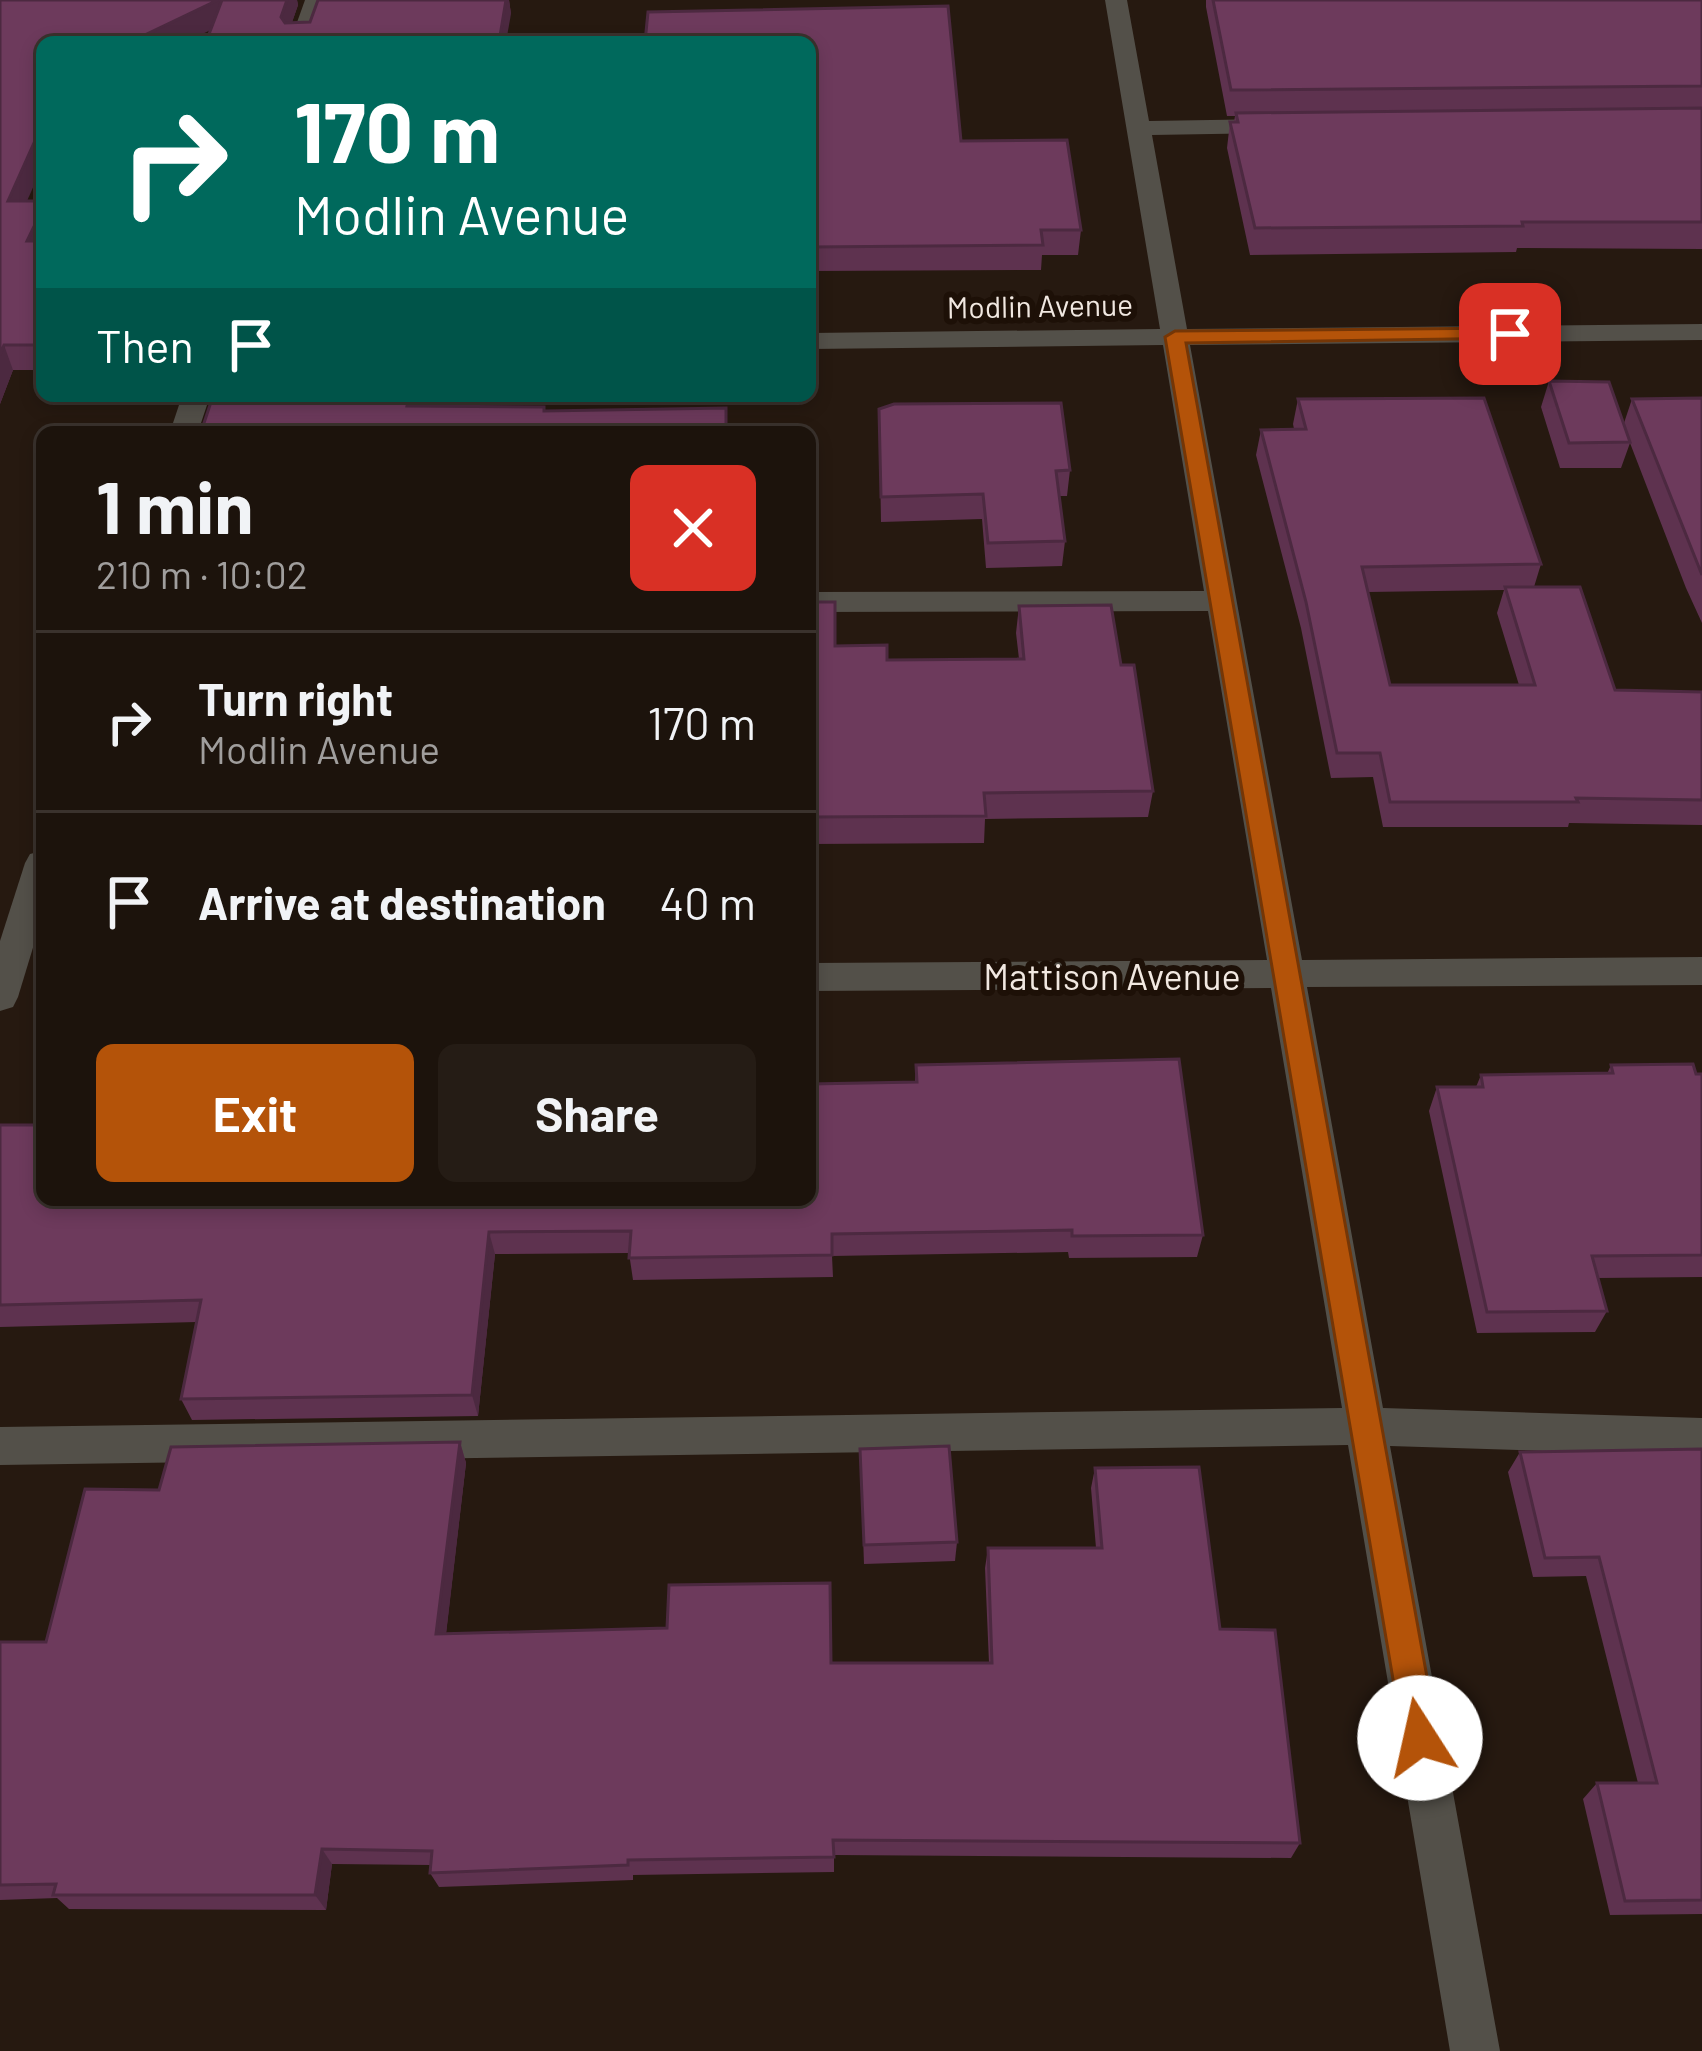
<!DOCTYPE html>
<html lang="en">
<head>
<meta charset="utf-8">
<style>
	body { margin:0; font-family:Barlow,sans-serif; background:#251c15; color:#f1f3f6; height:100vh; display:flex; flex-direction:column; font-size:45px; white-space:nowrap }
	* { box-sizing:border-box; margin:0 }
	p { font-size:39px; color:#a09e9d }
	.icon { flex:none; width:66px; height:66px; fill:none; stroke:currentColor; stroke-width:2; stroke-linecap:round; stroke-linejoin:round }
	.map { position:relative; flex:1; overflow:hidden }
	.drawer { position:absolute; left:36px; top:426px; width:780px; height:780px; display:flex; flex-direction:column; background:#1c130c; border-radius:18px; box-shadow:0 6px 18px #0003,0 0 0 3px #3a322d }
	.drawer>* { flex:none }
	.guide { position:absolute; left:36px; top:36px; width:780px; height:366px; border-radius:18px; box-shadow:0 6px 18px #0003,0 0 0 3px #3a322d; background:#00695c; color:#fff; overflow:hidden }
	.pin { position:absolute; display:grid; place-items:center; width:102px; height:102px; color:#fff; margin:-51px; border-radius:24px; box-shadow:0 6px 18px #0006 }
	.me { position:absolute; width:132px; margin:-66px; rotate:350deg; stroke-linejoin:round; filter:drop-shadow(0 0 9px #0008) }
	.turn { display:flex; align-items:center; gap:42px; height:252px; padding:0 60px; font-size:54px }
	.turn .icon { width:156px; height:156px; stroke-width:2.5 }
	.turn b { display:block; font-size:84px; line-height:102px }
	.then { display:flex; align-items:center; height:114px; padding:0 60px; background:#0003; gap:24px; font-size:45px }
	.round { display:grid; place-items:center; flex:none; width:126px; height:126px; border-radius:18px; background:#251c15 }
	.summary { display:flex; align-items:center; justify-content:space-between; height:204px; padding:0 60px }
	h1 { font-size:72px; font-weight:700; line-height:90px }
	.primary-button { display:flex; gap:24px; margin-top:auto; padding:24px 60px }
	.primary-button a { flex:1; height:138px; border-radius:18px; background:#b45309; color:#fff; font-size:48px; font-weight:700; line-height:138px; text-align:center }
	.primary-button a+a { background:#251c15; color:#f1f3f6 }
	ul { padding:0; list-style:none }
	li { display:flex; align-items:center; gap:36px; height:180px; padding:0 60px; border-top:3px solid #3a322d }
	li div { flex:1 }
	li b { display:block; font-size:45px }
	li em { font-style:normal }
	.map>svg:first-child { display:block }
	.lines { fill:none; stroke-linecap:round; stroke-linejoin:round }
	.minor { fill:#535049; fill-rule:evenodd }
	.wall { fill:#5e324f; fill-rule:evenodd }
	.shaded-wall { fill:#4c2940 }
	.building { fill:#6d3a5c; stroke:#4c2940; stroke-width:3 }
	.route { fill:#b45309; stroke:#753606; stroke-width:3 }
	.labels { text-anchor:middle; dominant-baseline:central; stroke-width:12; stroke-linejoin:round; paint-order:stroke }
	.far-street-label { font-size:30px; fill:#f1e8e1; stroke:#1d1007 }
	.street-label { font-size:36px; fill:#f1e8e1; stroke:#1d1007 }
</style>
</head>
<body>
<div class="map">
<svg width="1702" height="2051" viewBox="0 0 1702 2051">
	<rect width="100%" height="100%" fill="#261910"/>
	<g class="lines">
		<!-- minor -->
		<g class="minor">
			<polygon points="305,0 327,0 312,42 290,42"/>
			<polygon points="1105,0 1127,0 1149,121 1279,119 1291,126 1279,133 1152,135 1187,329 1702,324 1702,340 1190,345 1302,960 1702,957 1702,985 1307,987 1383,1408 1702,1418 1702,1456 1390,1446 1500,2051 1450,2051 1348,1445 0,1465 0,1427 1342,1408 1271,988 810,991 810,963 1267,960 1208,611 810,612 810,592 1204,591 1163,345 810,349 810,333 1160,329"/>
			<polygon points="182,396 210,396 198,432 170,432"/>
			<polygon points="42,851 42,918 18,997 13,1007 0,1011 0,941 25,863 30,854"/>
		</g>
	</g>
	<!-- wall -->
	<g class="wall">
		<polygon points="0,0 297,0 298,5 292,22 310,22 318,0 509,0 511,14 211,30 42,42 27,201 42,201 42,370 13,370 0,404"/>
		<polygon points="1206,0 1702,0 1702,249 1517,248 1516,252 1250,255 1227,148 1230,122 1234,122 1235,116 1227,116 1206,7"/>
		<polygon points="810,42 961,141 1081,230 1078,255 1042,255 1041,270 810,271"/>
		<polygon points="1549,381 1624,423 1632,399 1702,398 1702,623 1686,588 1630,443 1621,468 1560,468 1541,407"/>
		<path d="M1298 399 1541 564 1534 587 1615 690 1702 692V825L1569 823 1568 827H1383L1373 777 1331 778 1301 628 1256 455 1261 430 1294 429 1293 424ZM1504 590 1497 613 1519 685H1390L1368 592Z"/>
		<polygon points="879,409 1070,470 1067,496 1059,496 1065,541 1062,566 986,568 982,519 881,522"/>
		<polygon points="810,602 835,646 887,660 1019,659 1016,633 1019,606 1121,665 1153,791 1148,817 985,819 984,843 810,844"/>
		<polygon points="916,1065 1203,1235 1197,1257 1069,1258 1068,1252 832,1256 833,1277 633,1280 629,1253 495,1254 478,1416 192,1420 181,1399 197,1322 0,1327 0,1125 42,1200 915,1082"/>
		<polygon points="1611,1065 1702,1074 1702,1277 1598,1278 1607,1311 1595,1332 1477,1333 1429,1111 1437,1087 1476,1087 1481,1075 1607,1074"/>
		<polygon points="460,1442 466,1463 446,1633 832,1663 989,1663 985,1568 988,1548 1096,1548 1091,1488 1095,1468 1220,1629 1300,1843 1291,1858 834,1855 834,1872 633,1875 633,1880 439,1887 430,1873 431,1865 332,1864 326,1910 69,1909 57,1898 0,1900 0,1642 46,1642 159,1490"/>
		<polygon points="860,1449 957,1542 955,1561 864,1564"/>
		<polygon points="1702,1449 1702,1914 1610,1915 1583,1799 1597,1783 1638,1783 1586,1576 1533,1577 1508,1472 1520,1452"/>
	</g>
	<!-- shaded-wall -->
	<g class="shaded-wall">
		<polygon points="218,0 224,0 229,21 186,42 130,42"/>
		<polygon points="287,0 297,0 298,5 286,40 281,17"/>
		<polygon points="506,0 509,0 511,14 506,42 499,42"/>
		<polygon points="42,125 42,167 16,226 8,201"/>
		<polygon points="42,210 42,262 27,241"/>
		<polygon points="4,345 13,370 0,404 0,355"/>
		<polygon points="489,1232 495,1254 478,1416 472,1395"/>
		<polygon points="460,1442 466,1463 444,1652 436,1634"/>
		<polygon points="322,1849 332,1864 326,1910 315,1895"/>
	</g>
	<!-- building -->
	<g class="building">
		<polygon points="0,0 218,0 130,42 42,42 42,125 8,201 42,201 42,210 27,241 40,241 37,248 42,248 42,345 4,345 0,355"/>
		<polygon points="222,0 287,0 281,17 285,23 310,22 318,0 506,0 499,42 206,42"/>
		<polygon points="1213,0 1702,0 1702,86 1231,90"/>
		<polygon points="948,6 961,141 1067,140 1081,230 1041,230 1043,245 810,247 810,42 645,42 648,12"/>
		<polygon points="1702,108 1702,222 1522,222 1523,226 1255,228 1230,122 1238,122 1236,113"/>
		<polygon points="1549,381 1609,382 1630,442 1569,443"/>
		<polygon points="1484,398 1541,564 1362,567 1390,685 1535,685 1505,587 1580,587 1615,690 1702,692 1702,800 1576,798 1578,802 1390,802 1380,753 1337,753 1306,602 1261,430 1306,429 1298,399"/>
		<polygon points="1702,398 1702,575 1632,399"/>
		<polygon points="408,401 407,406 544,407 544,411 726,408 726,432 201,432 211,402"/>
		<polygon points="1061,403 1070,470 1056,471 1065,541 988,543 983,494 881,497 879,409 894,404"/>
		<polygon points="810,602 835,602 835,646 887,645 887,660 1024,659 1019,606 1111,605 1121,665 1134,665 1153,791 984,793 986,816 810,817"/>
		<polygon points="1179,1059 1203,1235 1072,1236 1072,1230 832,1234 832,1255 629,1258 631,1231 489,1232 472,1395 181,1399 201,1300 0,1305 0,1125 42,1125 42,1200 810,1200 810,1084 917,1082 916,1065"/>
		<polygon points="1693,1064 1696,1074 1702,1074 1702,1255 1592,1256 1607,1311 1487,1312 1437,1087 1483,1087 1481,1075 1613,1073 1611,1065"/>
		<polygon points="460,1442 436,1634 667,1628 669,1585 830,1583 831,1663 992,1663 988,1548 1102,1548 1095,1468 1199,1467 1220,1629 1275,1630 1300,1843 833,1840 834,1857 628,1860 628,1865 430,1873 432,1851 322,1849 315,1895 53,1895 56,1884 0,1885 0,1642 46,1642 85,1489 159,1490 171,1447"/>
		<polygon points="949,1446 957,1542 864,1545 860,1449"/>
		<polygon points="1702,1449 1702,1900 1625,1901 1597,1783 1657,1783 1599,1557 1545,1558 1520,1452"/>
	</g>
	<!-- route -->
	<polygon class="route" points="1510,328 1521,334 1518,338 1186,343 1438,1738 1433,1751 1420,1756 1408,1751 1403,1738 1165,337 1175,331"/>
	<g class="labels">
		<!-- far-street labels -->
		<g class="far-street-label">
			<text transform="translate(1040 305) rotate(-1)">Modlin Avenue</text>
		</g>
		<!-- street labels -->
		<g class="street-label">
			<text x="1112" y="975">Mattison Avenue</text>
		</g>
	</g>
</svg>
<div class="pin" style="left:1510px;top:334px;background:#d93025"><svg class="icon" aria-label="arrive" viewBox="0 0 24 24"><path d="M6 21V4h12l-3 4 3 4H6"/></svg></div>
<svg class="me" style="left:1420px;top:1738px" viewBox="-20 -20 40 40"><circle r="19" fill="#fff"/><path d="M0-13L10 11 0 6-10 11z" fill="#b45309"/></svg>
<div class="guide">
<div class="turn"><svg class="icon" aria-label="right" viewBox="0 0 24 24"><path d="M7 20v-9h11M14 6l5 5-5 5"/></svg><div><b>170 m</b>Modlin Avenue</div></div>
<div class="then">Then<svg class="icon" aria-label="arrive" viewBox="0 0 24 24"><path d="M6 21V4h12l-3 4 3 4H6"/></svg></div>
</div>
<section class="drawer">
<div class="summary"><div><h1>1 min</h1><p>210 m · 10:02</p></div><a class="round" style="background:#d93025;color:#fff"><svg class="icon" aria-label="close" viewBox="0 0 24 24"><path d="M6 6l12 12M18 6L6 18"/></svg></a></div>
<ul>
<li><svg class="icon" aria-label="right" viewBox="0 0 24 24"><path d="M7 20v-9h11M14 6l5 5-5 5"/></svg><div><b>Turn right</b><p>Modlin Avenue</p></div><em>170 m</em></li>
<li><svg class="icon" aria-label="arrive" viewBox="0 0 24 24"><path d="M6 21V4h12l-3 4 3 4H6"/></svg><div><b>Arrive at destination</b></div><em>40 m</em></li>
</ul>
<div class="primary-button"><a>Exit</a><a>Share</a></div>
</section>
</div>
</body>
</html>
